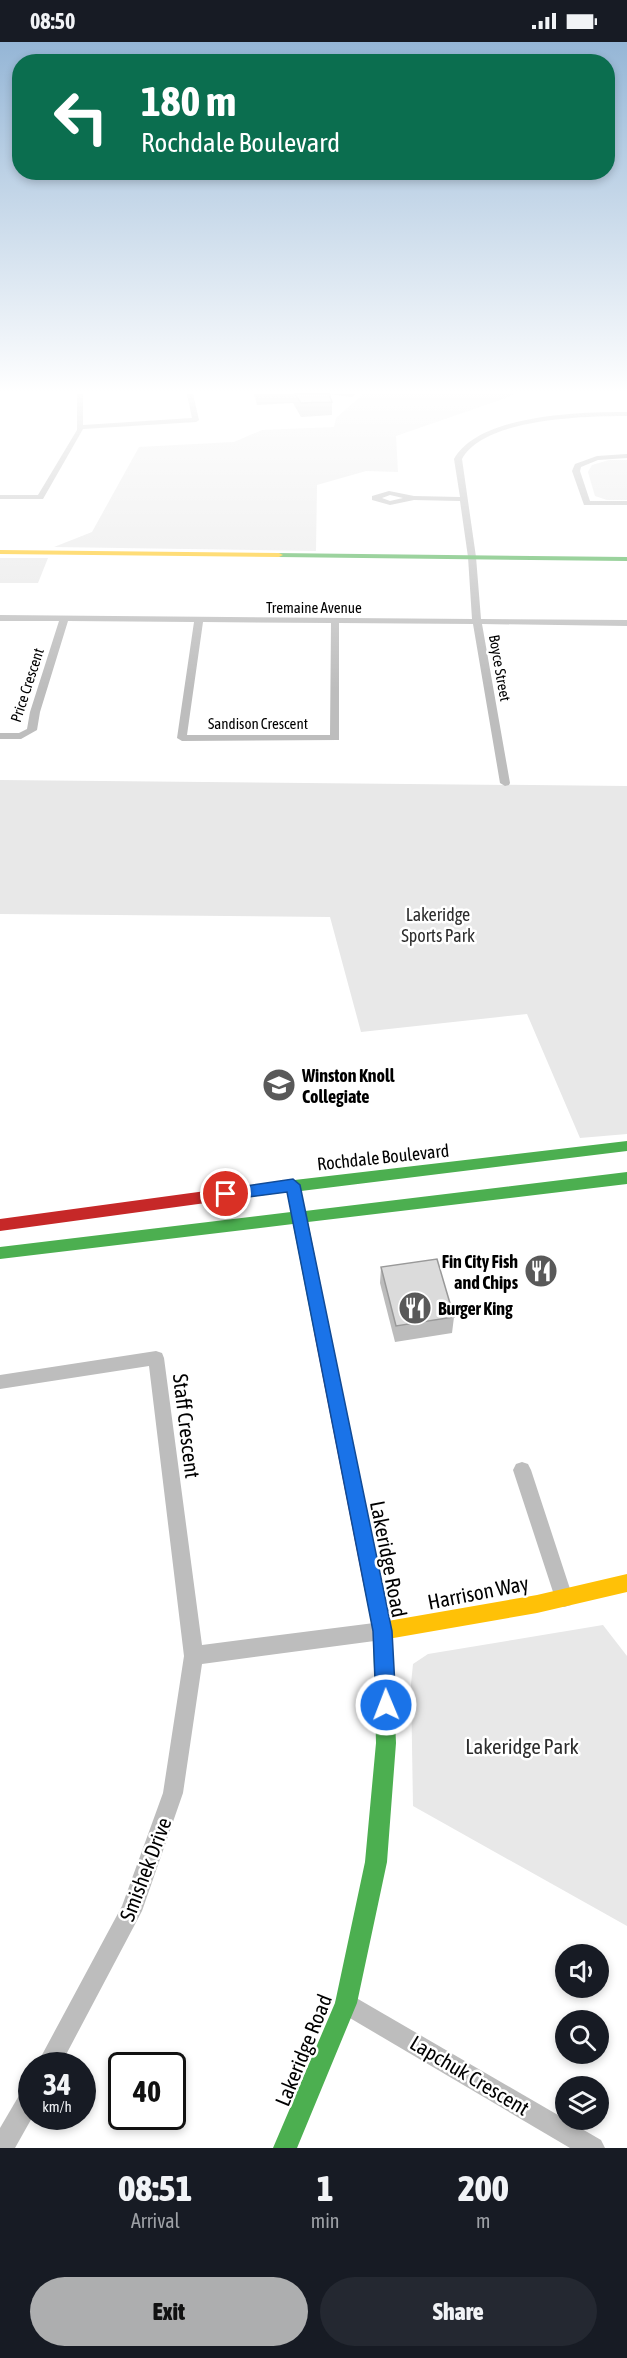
<!DOCTYPE html>
<html lang="en">
<head>
<meta charset="utf-8">
<style>
	body { margin:0; font-family:"Asap Condensed",sans-serif; background:#242831; color:#f1f3f6; height:100vh; display:flex; flex-direction:column; font-size:22px; white-space:nowrap }
	* { box-sizing:border-box; margin:0 }
	p { font-size:20px; color:#9ea1a6 }
	.icon { flex:none; width:33px; height:33px; fill:none; stroke:currentColor; stroke-width:2; stroke-linecap:round; stroke-linejoin:round }
	.map { position:relative; height:2106px; overflow:hidden }
	.panel { display:flex; flex-direction:column; background:#171b24; flex:1 }
	.panel>* { flex:none }
	.top-card { position:absolute; left:12px; top:12px; width:603px; height:126px; border-radius:24px; box-shadow:0 3px 9px #0003; background:#0b6e4f; color:#fff; overflow:hidden }
	.tools { position:absolute; left:555px; top:1902px; display:grid; gap:12px }
	.tools a { display:grid; place-items:center; width:54px; height:54px; border-radius:50%; background:#171b24; box-shadow:0 3px 9px #0003; font-size:30px }
	.speed { position:absolute; left:18px; top:2010px; display:flex; gap:12px; font-size:30px; font-weight:700; text-align:center }
	.speed>* { display:grid; place-content:center; width:78px; height:78px; border-radius:50%; background:#171b24; box-shadow:0 3px 9px #0003; line-height:1 }
	.speed small { font-size:15px; font-weight:400 }
	.speed .limit { border:3px solid #111; border-radius:9px; background:#fff; color:#111 }
	.pin { position:absolute; display:grid; place-items:center; width:51px; height:51px; color:#fff; margin:-26px; border:3px solid #fff; border-radius:50%; box-shadow:0 2px 6px #0007 }
	.me { position:absolute; width:66px; margin:-33px; rotate:359deg; stroke-linejoin:round; filter:drop-shadow(0 0 4px #0008) }
	.turn { display:flex; align-items:center; gap:21px; height:126px; padding:0 30px; font-size:27px }
	.turn .icon { width:78px; height:78px; stroke-width:2.5 }
	.turn b { display:block; font-size:42px; line-height:51px }
	.eta { display:flex; justify-content:space-evenly; align-items:center; height:102px; text-align:center }
	.eta b { font-size:36px; font-weight:800; line-height:42px }
	.action { display:flex; gap:12px; margin-top:auto; padding:12px 30px }
	.action a { flex:1; height:69px; border-radius:36px; background:#adaeaf; color:#111; font-size:24px; font-weight:800; line-height:69px; text-align:center }
	.action a+a { background:#242831; color:#f1f3f6 }
	.status { display:flex; justify-content:space-between; align-items:center; height:42px; padding:0 30px; background:#171b24; direction:ltr }
	.status svg { height:16px; fill:currentColor }
	.map>svg:first-child { display:block }
	.green { fill:#e8e8e8 }
	.lines { fill:none; stroke-linecap:round; stroke-linejoin:round }
	.street { fill:#bdbdbd; fill-rule:evenodd }
	.fast { fill:#4caf50; fill-rule:evenodd }
	.slow { fill:#ffc107; fill-rule:evenodd }
	.jam { fill:#c62828; fill-rule:evenodd }
	.wall { fill:#bcbcbc }
	.building { fill:#dbdbdb; stroke:#999; stroke-width:1.5 }
	.route { fill:#1a73e8; stroke:#114b97; stroke-width:1.5 }
	.labels { text-anchor:middle; dominant-baseline:central; stroke-width:5; stroke-linejoin:round; paint-order:stroke }
	.far-street-label { font-size:15px; fill:#000; stroke:#fff }
	.park-label { font-size:18px; fill:#2c2c2c; stroke:#fff }
	.poi-label { font-size:18px; font-weight:bold; fill:#000; stroke:#fff; text-anchor:start }
	.street-label { font-size:18px; fill:#000; stroke:#fff }
	.near-street-label { font-size:21px; fill:#000; stroke:#fff }
	.near-park-label { font-size:21px; fill:#2c2c2c; stroke:#fff }
</style>
</head>
<body>
<div class="status"><b>08:50</b><svg viewBox="0 0 49 12"><path d="M0 12V9h3v3zM5 12V6h3v6zM10 12V3h3v9zM15 12V0h3v12zM26 1h20v11H26zM47 4h2v5h-2z"/></svg></div>
<div class="map">
<svg width="627" height="2106" viewBox="0 0 627 2106">
	<rect width="100%" height="100%" fill="#fff"/>
	<!-- green -->
	<g class="green">
		<polygon points="363,352 587,352 517,352 396,394 398,430 366,429 317,443 316,509 54,505 92,490 139,405 234,400 262,388 334,385 336,376"/>
		<polygon points="609,418 627,418 627,458 607,458 595,454 588,430 592,423"/>
		<polygon points="0,516 48,516 38,541 0,541"/>
		<polygon points="0,738 627,744 627,1092 580,1096 527,972 361,990 330,875 0,872"/>
		<polygon points="603,1583 627,1614 627,1884 413,1764 411,1642 413,1622 428,1612"/>
	</g>
	<g class="lines">
		<!-- street -->
		<g class="street">
			<polygon points="77,352 83,352 83,383 192,376 187,352 193,352 199,378 196,380 83,387 43,457 0,457 0,453 38,453 77,388"/>
			<path d="M627 370V374C586 374 484 376 462 417L476 515 481 577 627 578V584L482 582 510 741 509 743 505 744 500 741 473 582 339 581V698L182 699 177 696 194 580 68 579 40 670 37 688 21 697H0V691H19L27 687 30 670 59 579H0V573L472 577 468 515 460 459 414 458 390 463 372 458V454L389 449 414 454 460 455 454 417C479 372 582 370 627 370ZM390 453 403 456 390 459 382 456ZM203 580 331 581 330 693H187Z"/>
			<polygon points="627,412 627,416 598,418 581,425 580,429 590,459 627,459 627,463 584,463 572,429 575,422 597,414"/>
			<polygon points="156,1309 162,1311 164,1316 202,1603 382,1580 389,1582 391,1589 389,1596 382,1598 202,1622 183,1751 142,1869 60,2024 36,2024 122,1864 163,1751 184,1614 149,1324 0,1347 0,1333"/>
			<polygon points="522,1420 528,1422 531,1428 573,1556 571,1563 564,1565 557,1563 555,1556 513,1428 516,1422"/>
			<polygon points="346,1950 601,2098 605,2106 570,2106 338,1969 335,1961 338,1953"/>
			<polygon points="32,2041 33,2074 15,2106 0,2106 0,2086 24,2045"/>
		</g>
		<!-- fast -->
		<g class="fast">
			<polygon points="276,511 627,515 627,519 279,515 276,515"/>
			<polygon points="627,1099 627,1109 301,1149 305,1169 627,1130 627,1142 308,1180 330,1290 328,1295 322,1297 316,1295 314,1290 293,1182 0,1217 0,1205 291,1170 287,1150 235,1157 230,1155 228,1151 230,1147 235,1145"/>
			<polygon points="372,1531 378,1534 381,1540 391,1589 396,1701 387,1820 357,1961 297,2106 273,2106 335,1961 365,1820 376,1701 373,1589 363,1540 366,1534"/>
		</g>
		<!-- slow -->
		<g class="slow">
			<polygon points="0,508 279,511 283,513 279,515 0,512"/>
			<polygon points="627,1532 627,1550 537,1571 382,1598 375,1596 373,1589 375,1582 382,1580 537,1553"/>
		</g>
		<!-- jam -->
		<g class="jam">
			<polygon points="235,1145 240,1147 242,1151 240,1155 235,1157 0,1189 0,1177"/>
			<polygon points="322,1283 328,1285 330,1290 381,1540 378,1546 372,1549 366,1546 363,1540 314,1290 316,1285"/>
		</g>
	</g>
	<!-- wall -->
	<g class="wall">
		<polygon points="254,352 356,352 352,355 329,352 332,360 332,373 301,375 293,361 257,363"/>
		<polygon points="381,1225 454,1275 452,1291 395,1300 380,1241"/>
	</g>
	<!-- building -->
	<g class="building">
		<polygon points="295,352 329,352 332,360 301,361"/>
		<polygon points="437,1217 454,1275 396,1284 381,1225"/>
	</g>
	<!-- sky -->
	<linearGradient id="sky" x2="0" y2="1"><stop stop-color="#95b6d6"/><stop offset="0.54" stop-color="#fff"/><stop offset="1" stop-color="#fff" stop-opacity="0"/></linearGradient>
	<rect width="627" height="647" fill="url(#sky)"/>
	<!-- route -->
	<polygon class="route" points="293,1137 300,1143 392,1589 396,1663 393,1670 386,1673 379,1670 376,1663 373,1589 287,1150 226,1158 219,1152 226,1147"/>
	<!-- icons -->
	<defs>
		<symbol id="school-disc" viewBox="-11 -11 22 22"><circle r="9.5" fill="#595959" stroke="#fff"/><path d="M0-5L7-2L0 1L-7-2ZM-4 1L0 2.5L4 1V4Q0 6-4 4Z" fill="#fff"/></symbol>
		<symbol id="restaurant-disc" viewBox="-11 -11 22 22"><circle r="9.5" fill="#595959" stroke="#fff"/><path d="M-5-6h1v4h1v-4h1v4h1v-4h1v5L-1.5 .5V6h-2V.5L-5-1ZM5-6V6H3V1.5H1.5Q1.5-4 5-6Z" fill="#fff"/></symbol>
	</defs>
	<g fill-rule="evenodd">
		<use href="#school-disc" x="260" y="1024" width="38" height="38"/>
		<use href="#restaurant-disc" x="522" y="1210" width="38" height="38"/>
		<use href="#restaurant-disc" x="396" y="1247" width="38" height="38"/>
	</g>
	<g class="labels">
		<!-- far-street labels -->
		<g class="far-street-label">
			<text x="314" y="565">Tremaine Avenue</text>
			<text transform="translate(500 626) rotate(80)">Boyce Street</text>
			<text transform="translate(27 643) rotate(-72)">Price Crescent</text>
			<text x="258" y="681">Sandison Crescent</text>
		</g>
		<!-- park labels -->
		<g class="park-label">
			<text x="438" y="872">Lakeridge<tspan x="438" dy="21">Sports Park</tspan></text>
		</g>
		<!-- poi labels -->
		<g class="poi-label">
			<text x="302" y="1033">Winston Knoll<tspan x="302" dy="21">Collegiate</tspan></text>
			<text x="518" y="1219" text-anchor="end">Fin City Fish<tspan x="518" dy="21">and Chips</tspan></text>
			<text x="438" y="1266">Burger King</text>
		</g>
		<!-- street labels -->
		<g class="street-label">
			<text transform="translate(383 1115) rotate(-6)">Rochdale Boulevard</text>
		</g>
		<!-- near-street labels -->
		<g class="near-street-label">
			<text transform="translate(187 1384) rotate(83)">Staff Crescent</text>
			<text transform="translate(389 1517) rotate(79)">Lakeridge Road</text>
			<text transform="translate(478 1550) rotate(-11)">Harrison Way</text>
			<text transform="translate(145 1827) rotate(-69)">Smishek Drive</text>
			<text transform="translate(303 2008) rotate(-68)">Lakeridge Road</text>
			<text transform="translate(470 2033) rotate(31)">Lapchuk Crescent</text>
		</g>
		<!-- near-park labels -->
		<g class="near-park-label">
			<text x="522" y="1704">Lakeridge Park</text>
		</g>
	</g>
</svg>
<div class="tools">
<a><svg class="icon" aria-label="sound" viewBox="0 0 24 24"><path d="M4 9h4l5-4v14l-5-4H4zM17 9q2 3 0 6"/></svg></a>
<a><svg class="icon" aria-label="search" viewBox="0 0 24 24"><circle cx="10" cy="10" r="6"/><path d="M15 15l6 6"/></svg></a>
<a><svg class="icon" aria-label="layers" viewBox="0 0 24 24"><path d="M12 4l9 5-9 5-9-5zM3 14l9 5 9-5"/></svg></a>
</div>
<div class="speed"><div>34<small>km/h</small></div><div class="limit">40</div></div>
<div class="pin" style="left:226px;top:1152px;background:#d93025"><svg class="icon" aria-label="arrive" viewBox="0 0 24 24"><path d="M6 21V4h12l-3 4 3 4H6"/></svg></div>
<svg class="me" style="left:386px;top:1663px" viewBox="-20 -20 40 40"><circle r="17" fill="#1a73e8" stroke="#fff" stroke-width="3"/><path d="M0-11L8 9 0 5-8 9z" fill="#fff"/></svg>
<div class="top-card">
<div class="turn"><svg class="icon" aria-label="left" viewBox="0 0 24 24"><path d="M17 20v-9H6M10 6l-5 5 5 5"/></svg><div><b>180 m</b>Rochdale Boulevard</div></div>
</div>
</div>
<section class="panel">
<div class="eta">
<div><b>08:51</b><p>Arrival</p></div>
<div><b>1</b><p>min</p></div>
<div><b>200</b><p>m</p></div>
</div>
<div class="action"><a>Exit</a><a>Share</a></div>
</section>
</body>
</html>
